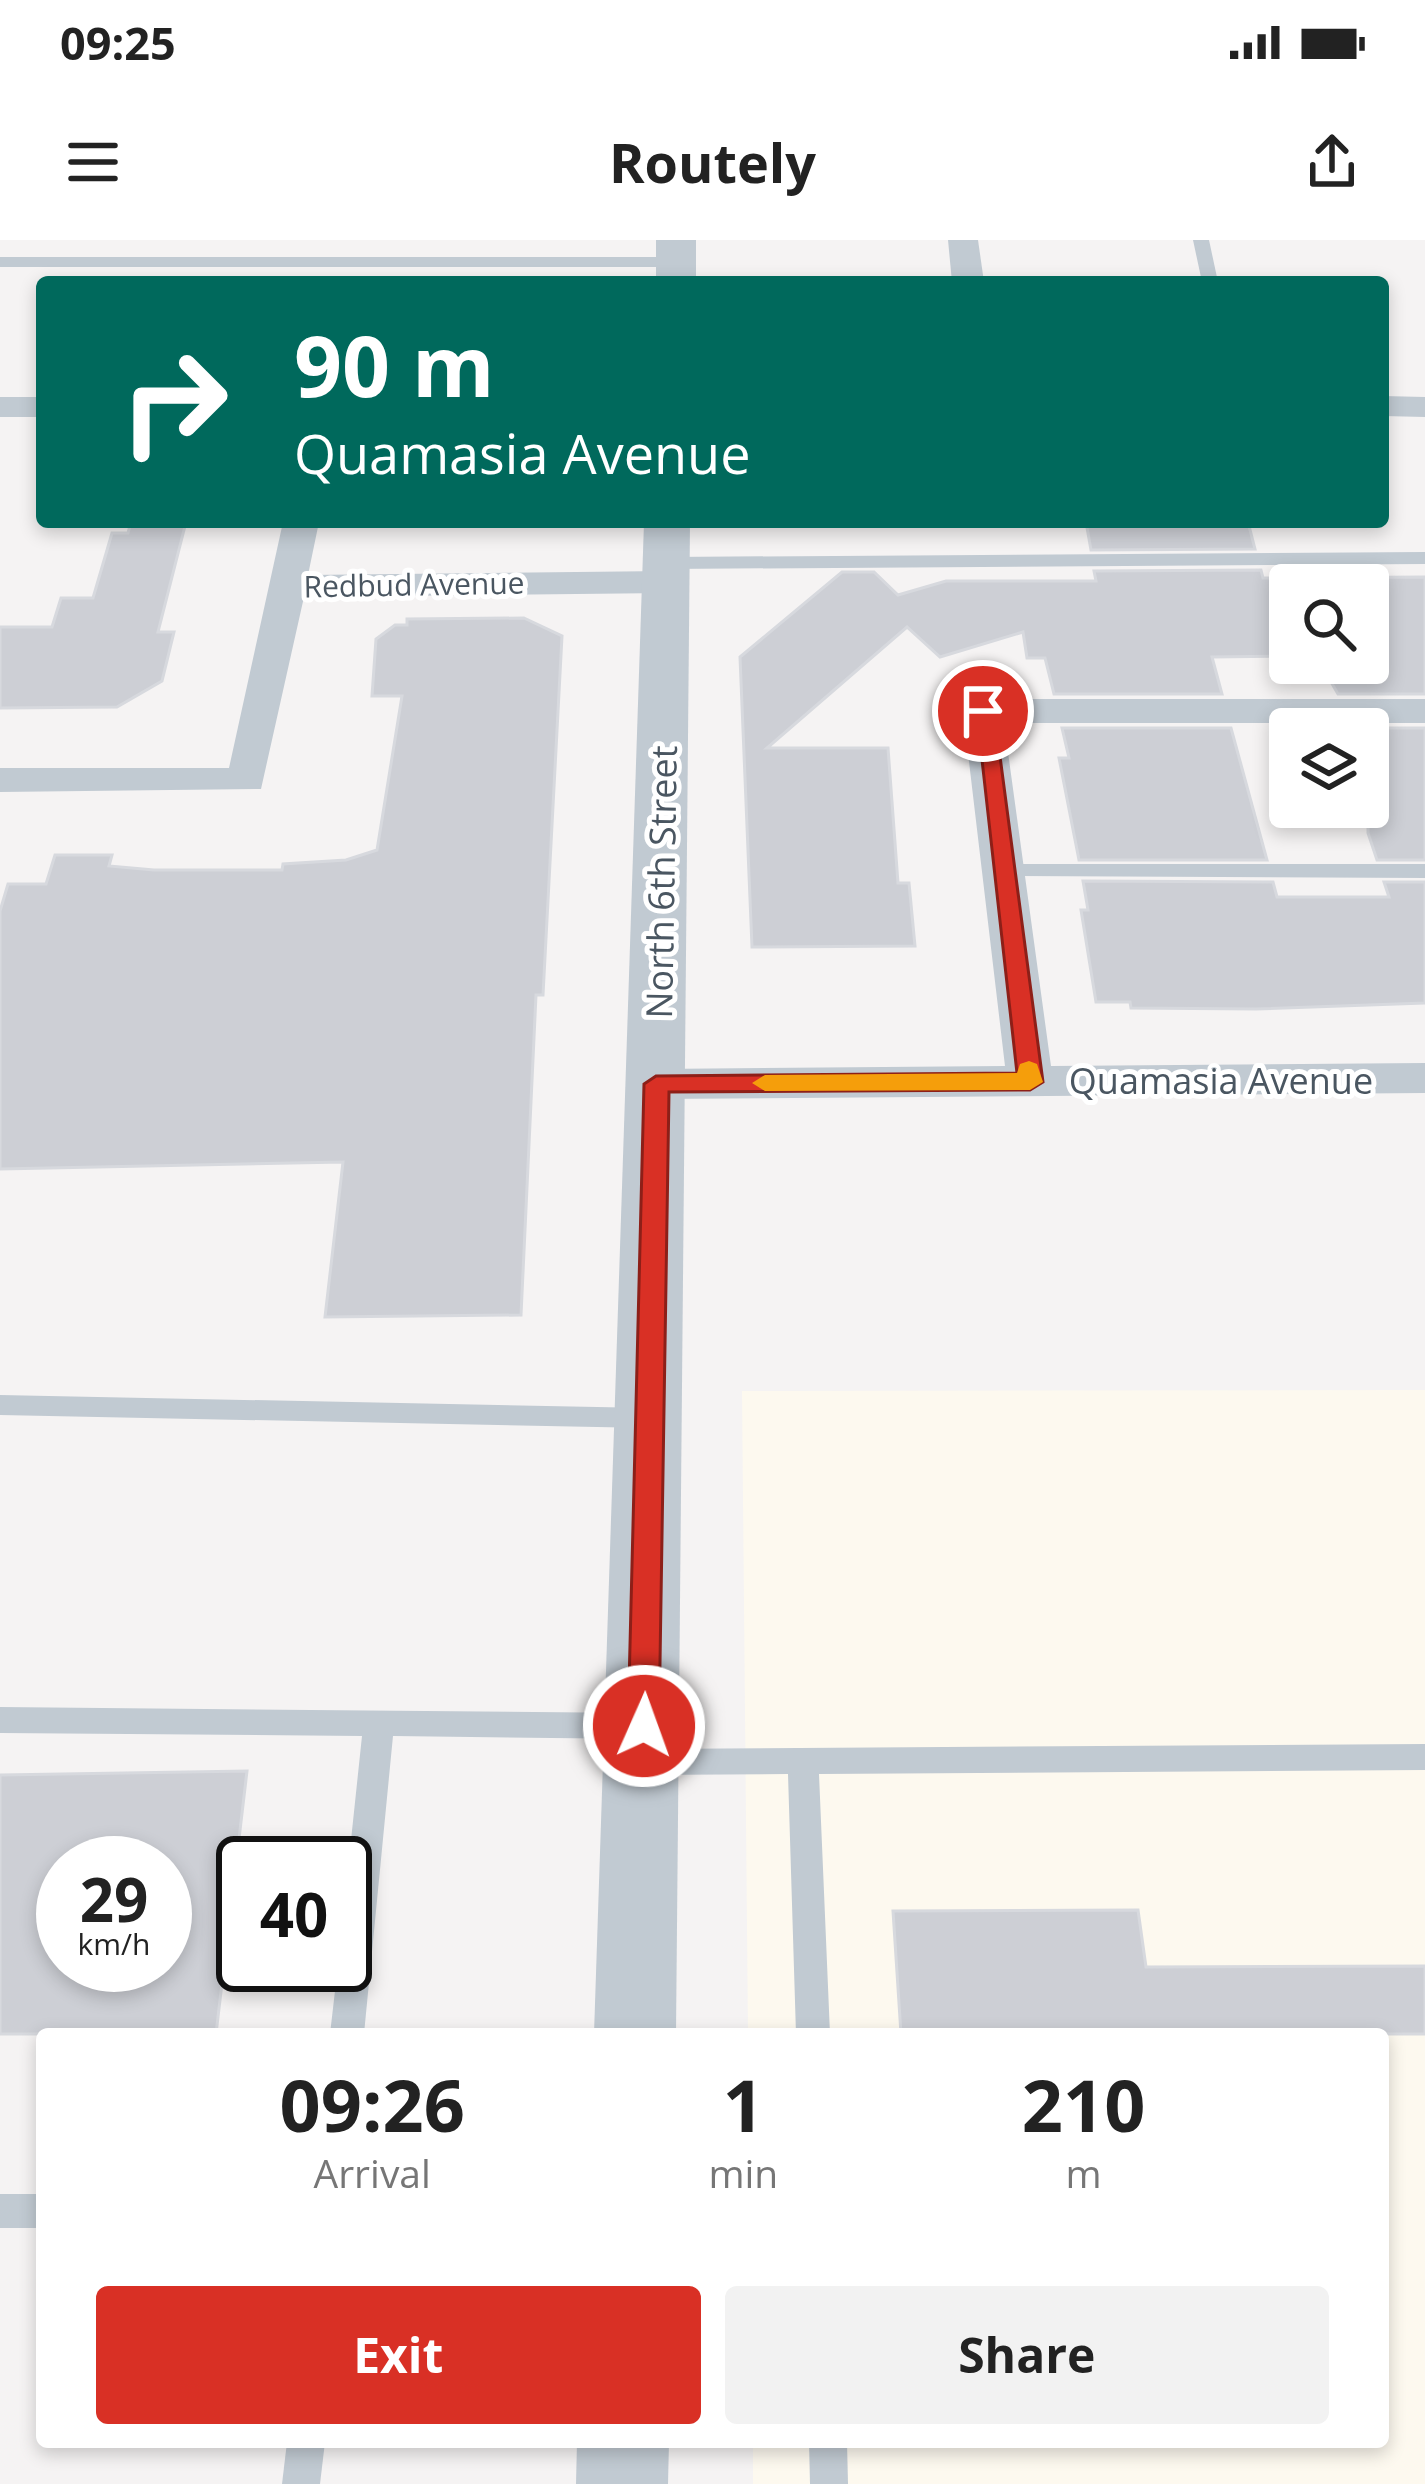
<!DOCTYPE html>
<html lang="en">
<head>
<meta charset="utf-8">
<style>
	body { margin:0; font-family:"Open Sans",sans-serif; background:#f2f2f2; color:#222; height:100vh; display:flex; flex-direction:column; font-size:45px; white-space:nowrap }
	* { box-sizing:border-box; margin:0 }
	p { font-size:39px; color:#767676 }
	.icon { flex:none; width:66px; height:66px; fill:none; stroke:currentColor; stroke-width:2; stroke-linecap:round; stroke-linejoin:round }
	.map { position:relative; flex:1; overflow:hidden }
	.drawer { position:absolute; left:36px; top:1788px; width:1353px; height:420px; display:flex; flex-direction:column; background:#fff; border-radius:12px; box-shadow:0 6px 18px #0003 }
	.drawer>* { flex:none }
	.top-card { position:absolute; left:36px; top:36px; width:1353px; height:252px; border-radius:12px; box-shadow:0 6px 18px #0003; background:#00695c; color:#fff; overflow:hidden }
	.fabs { position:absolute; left:1269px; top:324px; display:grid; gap:24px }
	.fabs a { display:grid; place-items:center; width:120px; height:120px; border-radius:12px; background:#fff; box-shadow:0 6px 18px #0003; font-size:60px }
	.speed { position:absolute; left:36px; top:1596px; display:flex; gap:24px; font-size:60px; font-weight:700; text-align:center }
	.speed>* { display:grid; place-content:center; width:156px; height:156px; border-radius:50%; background:#fff; box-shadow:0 6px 18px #0003; line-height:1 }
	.speed small { font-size:30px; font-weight:400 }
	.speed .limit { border:6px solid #111; border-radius:18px; background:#fff; color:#111 }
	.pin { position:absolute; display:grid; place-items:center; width:102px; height:102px; color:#fff; margin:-51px; border:6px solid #fff; border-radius:50%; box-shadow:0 3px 12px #0007 }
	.me { position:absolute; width:132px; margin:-66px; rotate:2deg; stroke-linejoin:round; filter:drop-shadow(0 0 9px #0008) }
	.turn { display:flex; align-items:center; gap:42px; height:252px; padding:0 60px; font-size:54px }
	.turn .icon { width:156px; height:156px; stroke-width:2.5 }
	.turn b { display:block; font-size:84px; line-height:102px }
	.eta { display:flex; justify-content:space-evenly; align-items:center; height:204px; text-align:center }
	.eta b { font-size:72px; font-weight:700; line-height:84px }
	.primary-button { display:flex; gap:24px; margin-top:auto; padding:24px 60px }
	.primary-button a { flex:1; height:138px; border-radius:12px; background:#d93025; color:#fff; font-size:48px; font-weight:700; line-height:138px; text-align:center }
	.primary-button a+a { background:#f2f2f2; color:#222 }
	.status { display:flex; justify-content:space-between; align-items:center; height:84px; padding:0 60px; background:#fff; direction:ltr }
	.status svg { height:33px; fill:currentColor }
	header { display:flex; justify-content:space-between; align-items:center; height:156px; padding:0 60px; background:#fff; font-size:54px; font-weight:700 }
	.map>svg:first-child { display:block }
	.commercial { fill:#fdf9ef }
	.building { fill:#cdcfd5; stroke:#d7d9de; stroke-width:3; fill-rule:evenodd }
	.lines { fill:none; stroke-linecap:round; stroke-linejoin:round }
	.service { fill:#c1cad2; fill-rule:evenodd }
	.minor { fill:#c1cad2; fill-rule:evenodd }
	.tertiary { fill:#c1cad2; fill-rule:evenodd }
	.route { fill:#d93025; stroke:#8d1f18; stroke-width:3 }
	.slow { fill:#f59e0b }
	.labels { text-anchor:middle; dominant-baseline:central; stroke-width:10; stroke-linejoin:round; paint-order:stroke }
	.far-street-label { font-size:30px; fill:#4a5661; stroke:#fff }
	.street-label { font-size:36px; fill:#4a5661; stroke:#fff }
</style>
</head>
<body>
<div class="status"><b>09:25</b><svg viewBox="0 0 49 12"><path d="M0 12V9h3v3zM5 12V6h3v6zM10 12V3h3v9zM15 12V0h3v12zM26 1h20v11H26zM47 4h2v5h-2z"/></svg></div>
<header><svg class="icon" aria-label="menu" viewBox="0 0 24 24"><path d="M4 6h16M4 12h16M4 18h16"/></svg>Routely<svg class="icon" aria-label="share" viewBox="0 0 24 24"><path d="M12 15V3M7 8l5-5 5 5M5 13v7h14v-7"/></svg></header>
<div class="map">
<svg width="1425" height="2244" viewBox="0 0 1425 2244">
	<rect width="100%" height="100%" fill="#f5f3f3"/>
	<!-- commercial -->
	<polygon class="commercial" points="1425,1150 1425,2244 753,2244 753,2202 1383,2202 1383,1794 748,1794 742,1151"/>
	<!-- building -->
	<g class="building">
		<polygon points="131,282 186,282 158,392 174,392 162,441 117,467 0,468 0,387 52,387 61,358 93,358 112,293 128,293"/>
		<polygon points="1086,282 1248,282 1255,309 1091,310"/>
		<polygon points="1261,330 1263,338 1425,337 1425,454 1338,454 1320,423 1368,423 1368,345 1290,345 1290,416 1212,417 1222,454 1054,454 1045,418 1027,418 1023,392 940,417 907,387 767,508 888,508 898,643 909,643 915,706 752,707 740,417 842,332 874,332 898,355 946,341 1096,341 1094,331"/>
		<polygon points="524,378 562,396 543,755 536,755 521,1075 325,1077 343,922 0,929 0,671 8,644 46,644 55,615 112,615 109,626 154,630 282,630 283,624 346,620 377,610 402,456 372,456 376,399 395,385 407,385 407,379"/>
		<polygon points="1062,488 1231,488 1267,620 1079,620 1059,518 1069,518"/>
		<polygon points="1357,488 1425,488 1425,620 1377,620 1368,593 1368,489"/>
		<polygon points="1083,641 1273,642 1277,657 1389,657 1384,642 1425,642 1425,763 1256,769 1131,768 1130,762 1096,762 1081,670 1088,670"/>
		<path d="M247 1531 216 1794H0V1535ZM63 1623H165V1725H63Z"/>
		<polygon points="1138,1670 1146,1727 1425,1726 1425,1794 901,1794 893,1671"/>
	</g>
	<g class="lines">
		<!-- service -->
		<g class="service">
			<polygon points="1193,0 1209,0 1218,42 1202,42"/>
			<polygon points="0,17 678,17 686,22 678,27 0,27"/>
			<polygon points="1425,312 1425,324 668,329 658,323 668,317"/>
			<polygon points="1004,624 1425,624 1425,638 996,636 993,631"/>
			<polygon points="0,1155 648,1168 658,1171 662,1178 658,1185 648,1188 0,1175"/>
			<polygon points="0,1467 639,1473 650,1477 654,1486 650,1495 639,1499 393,1496 364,1794 330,1794 338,1725 345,1725 345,1657 362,1496 0,1493"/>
			<polygon points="1425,1504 1425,1530 819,1534 830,1794 796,1794 788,1534 643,1535 632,1531 628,1522 632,1513 643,1509"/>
			<rect x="0" y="1954" width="42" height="34"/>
			<polygon points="287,2202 325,2202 320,2244 282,2244"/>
			<polygon points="809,2202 847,2202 848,2244 810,2244"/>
		</g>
		<!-- minor -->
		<g class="minor">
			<polygon points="948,0 978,0 984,42 952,42"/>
			<polygon points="1383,156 1425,157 1425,177 1383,176"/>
			<rect x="0" y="157" width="42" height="20"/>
			<polygon points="283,282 319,282 308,335 667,331 686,342 667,353 304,357 261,549 0,552 0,528 229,528"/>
			<polygon points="983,459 1425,459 1425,483 1004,483 1051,826 1425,823 1425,853 656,859 640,855 633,844 640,833 656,829 1005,826 963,471"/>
		</g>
		<!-- tertiary -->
		<g class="tertiary">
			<rect x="656" y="0" width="40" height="42"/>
			<polygon points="644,282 690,282 676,1794 594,1794"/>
			<polygon points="577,2202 669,2202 668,2244 576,2244"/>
		</g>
	</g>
	<!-- route -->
	<polygon class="route" points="976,466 994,471 1043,842 1030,850 669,852 659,1486 644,1499 628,1486 644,844 656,836 1017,833"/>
	<!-- slow -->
	<polygon class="slow" points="1029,821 1037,824 1043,842 1030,850 765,851 752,843 765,835 1017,833 1020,824"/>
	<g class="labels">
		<!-- far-street labels -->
		<g class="far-street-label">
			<text transform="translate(414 344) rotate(-1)">Redbud Avenue</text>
		</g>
		<!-- street labels -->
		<g class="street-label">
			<text transform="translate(661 642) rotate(-89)">North 6th Street</text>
			<text x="1221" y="840">Quamasia Avenue</text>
		</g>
	</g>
</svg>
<div class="fabs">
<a><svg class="icon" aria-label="search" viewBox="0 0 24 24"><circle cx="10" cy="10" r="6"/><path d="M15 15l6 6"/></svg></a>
<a><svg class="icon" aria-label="layers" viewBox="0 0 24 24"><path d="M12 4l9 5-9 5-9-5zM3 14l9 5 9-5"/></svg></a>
</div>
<div class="speed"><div>29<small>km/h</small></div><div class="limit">40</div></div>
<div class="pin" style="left:983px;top:471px;background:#d93025"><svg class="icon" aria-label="arrive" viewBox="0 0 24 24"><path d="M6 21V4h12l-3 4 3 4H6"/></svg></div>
<svg class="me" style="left:644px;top:1486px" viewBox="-20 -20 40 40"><circle r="17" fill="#d93025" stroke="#fff" stroke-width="3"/><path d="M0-11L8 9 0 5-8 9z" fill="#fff"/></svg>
<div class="top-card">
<div class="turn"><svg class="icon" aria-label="right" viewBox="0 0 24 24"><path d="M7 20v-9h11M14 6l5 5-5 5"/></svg><div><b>90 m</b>Quamasia Avenue</div></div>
</div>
<section class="drawer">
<div class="eta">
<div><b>09:26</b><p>Arrival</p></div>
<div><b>1</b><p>min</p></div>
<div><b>210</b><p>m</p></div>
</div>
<div class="primary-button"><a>Exit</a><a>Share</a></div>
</section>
</div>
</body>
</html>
